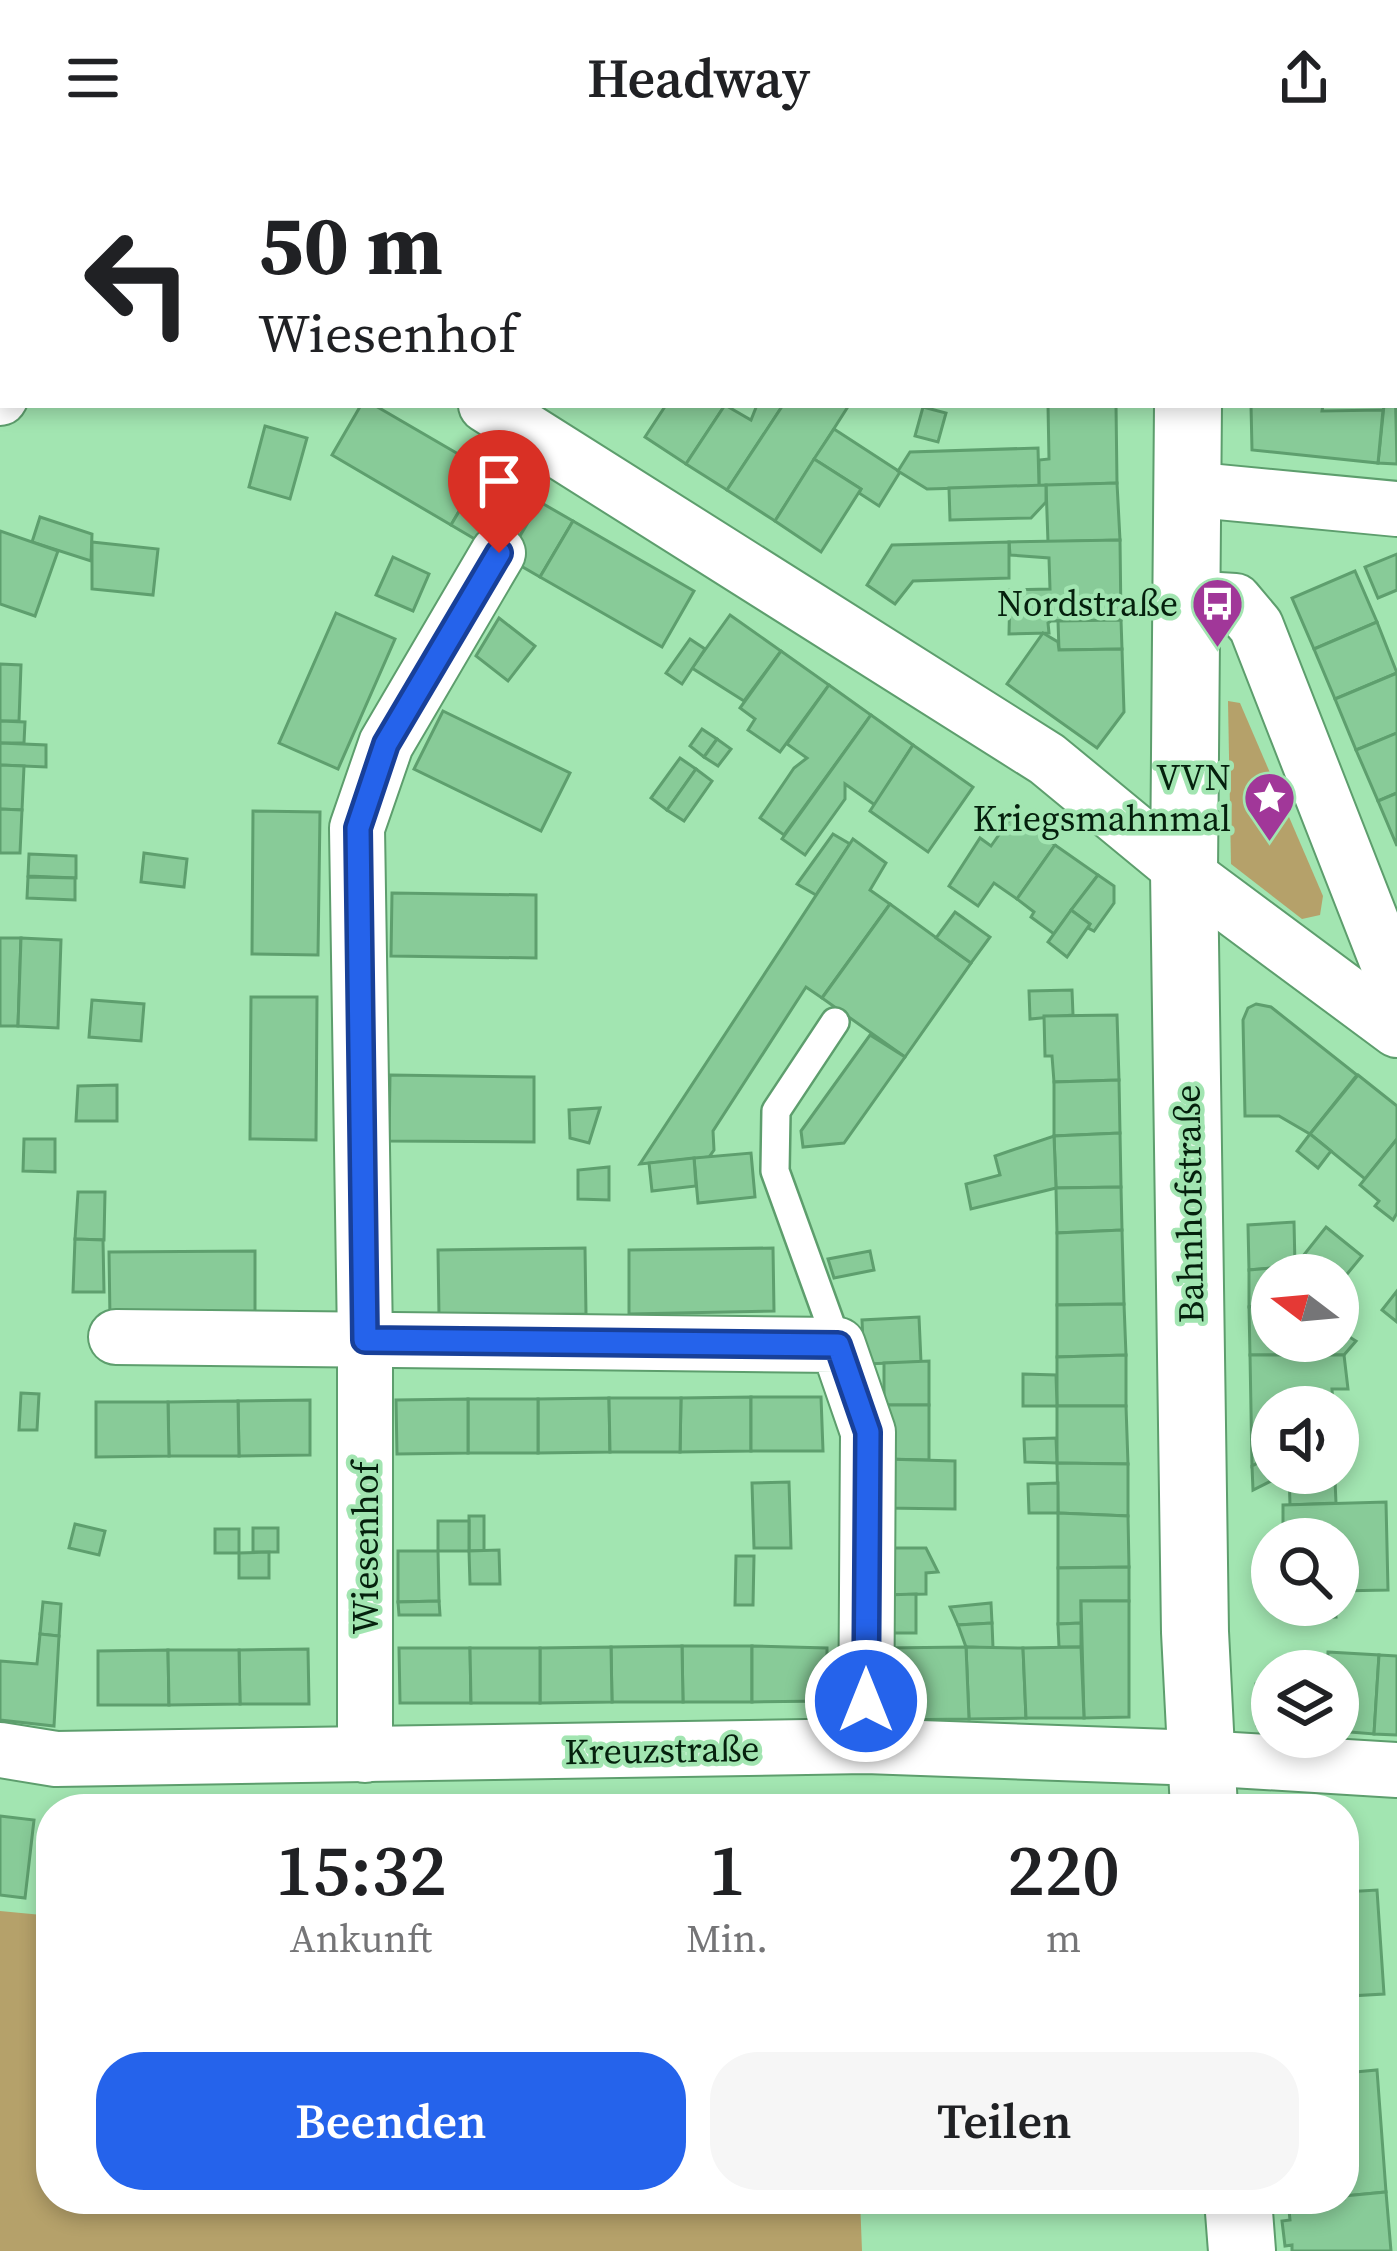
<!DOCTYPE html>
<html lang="de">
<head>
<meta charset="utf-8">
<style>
	body { margin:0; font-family:"Source Serif 4",serif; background:#f6f6f6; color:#202124; height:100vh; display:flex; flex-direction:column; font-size:45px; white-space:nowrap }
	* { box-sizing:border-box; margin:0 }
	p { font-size:39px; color:#757577 }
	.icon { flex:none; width:66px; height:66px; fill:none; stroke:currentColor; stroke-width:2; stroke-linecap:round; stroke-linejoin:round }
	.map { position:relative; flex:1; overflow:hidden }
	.side { position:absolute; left:36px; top:1638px; width:1323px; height:420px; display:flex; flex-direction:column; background:#fff; border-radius:48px; box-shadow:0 6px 18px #0003 }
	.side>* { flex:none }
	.banner { position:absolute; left:0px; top:0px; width:1398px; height:252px; box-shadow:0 6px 18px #0003; background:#fff; color:#202124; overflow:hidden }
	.needle { width:78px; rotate:286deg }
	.buttons { position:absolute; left:1251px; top:1098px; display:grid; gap:24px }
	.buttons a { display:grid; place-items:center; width:108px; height:108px; border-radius:50%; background:#fff; box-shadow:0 6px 18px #0003; font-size:60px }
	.pin { position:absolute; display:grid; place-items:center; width:102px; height:102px; color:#fff; margin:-123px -51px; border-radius:50% 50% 50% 0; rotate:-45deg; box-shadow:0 0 12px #0007 }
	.pin .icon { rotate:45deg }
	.me { position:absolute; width:132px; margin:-66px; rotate:0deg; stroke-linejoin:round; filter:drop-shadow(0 0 9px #0008) }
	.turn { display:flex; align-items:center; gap:42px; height:252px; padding:0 60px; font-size:54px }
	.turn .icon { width:156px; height:156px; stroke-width:2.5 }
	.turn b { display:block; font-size:84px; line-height:102px }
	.eta { display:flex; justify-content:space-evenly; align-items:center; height:204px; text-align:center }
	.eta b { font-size:72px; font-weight:600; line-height:84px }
	.button { display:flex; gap:24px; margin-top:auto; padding:24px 60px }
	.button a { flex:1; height:138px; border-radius:48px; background:#2563eb; color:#fff; font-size:48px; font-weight:600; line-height:138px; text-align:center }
	.button a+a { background:#f6f6f6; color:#202124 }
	header { display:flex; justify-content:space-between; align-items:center; height:156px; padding:0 60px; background:#fff; font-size:54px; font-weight:600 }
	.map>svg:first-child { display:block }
	.green { fill:#b5a16a }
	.building { fill:#88cb98; stroke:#5e9f6e; stroke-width:3 }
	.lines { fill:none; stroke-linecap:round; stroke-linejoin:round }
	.service-casing { stroke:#5d9e6d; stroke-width:32 }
	.minor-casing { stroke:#5d9e6d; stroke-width:58 }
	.tertiary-casing { stroke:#5d9e6d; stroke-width:70 }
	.service { stroke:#fff; stroke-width:27 }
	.minor { stroke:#fff; stroke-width:54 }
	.tertiary { stroke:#fff; stroke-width:66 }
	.route-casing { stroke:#184099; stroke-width:30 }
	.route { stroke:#2563eb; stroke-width:21 }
	.labels { text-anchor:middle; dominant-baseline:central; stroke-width:9; stroke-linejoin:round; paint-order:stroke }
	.poi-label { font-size:36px; fill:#05200d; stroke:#a2e5b1; text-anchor:end }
	.street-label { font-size:36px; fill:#05200d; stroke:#a2e5b1 }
</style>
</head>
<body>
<header><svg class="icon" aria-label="menu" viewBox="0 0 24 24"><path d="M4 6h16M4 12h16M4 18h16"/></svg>Headway<svg class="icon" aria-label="share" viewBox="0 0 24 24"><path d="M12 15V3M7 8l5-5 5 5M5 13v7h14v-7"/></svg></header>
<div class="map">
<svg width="1397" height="2095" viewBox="0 0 1397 2095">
	<rect width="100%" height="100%" fill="#a2e5b1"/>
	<!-- green -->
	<g class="green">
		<polygon points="1228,545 1240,547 1323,740 1320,759 1302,763 1231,708"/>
		<polygon points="0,1755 42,1759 51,1823 51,2043 860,2043 862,2095 0,2095"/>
	</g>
	<!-- building -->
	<g class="building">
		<rect x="991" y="0" width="122" height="3"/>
		<rect x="1248" y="0" width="128" height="3"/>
		<polygon points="1395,222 1397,308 1378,307 1384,249 1395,249"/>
		<polygon points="361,249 374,249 484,313 451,369 332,299"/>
		<polygon points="666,249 725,249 686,308 645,281"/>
		<polygon points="725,249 751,264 757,249 783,249 727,334 686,308"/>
		<polygon points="783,249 849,249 775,365 727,334"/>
		<polygon points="1048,249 1116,249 1117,327 1039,330 1039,304 1049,303"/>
		<polygon points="1251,249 1323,249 1322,255 1383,254 1378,307 1252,294"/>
		<polygon points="923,251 946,257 938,286 915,280"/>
		<polygon points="265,270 307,282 290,343 249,331"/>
		<polygon points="834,273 900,316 879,350 859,337 861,333 814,303"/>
		<polygon points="1038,292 1039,330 927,333 898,315 910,296"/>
		<polygon points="814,303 861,333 821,396 775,365"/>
		<polygon points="484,313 540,346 507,402 451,369"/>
		<polygon points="1117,327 1120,384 1048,386 1046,329"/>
		<polygon points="1046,329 1046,346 1031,362 950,364 949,332"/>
		<polygon points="540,346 573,365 540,421 507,402"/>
		<polygon points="40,361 92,378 91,405 32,386"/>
		<polygon points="573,365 694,435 662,491 540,421"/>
		<polygon points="0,375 58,395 35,460 0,448"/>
		<polygon points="1120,384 1121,464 1051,465 1048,467 1049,477 1009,478 1010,434 1050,433 1049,402 1010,399 1009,386"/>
		<polygon points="92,386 158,393 153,439 92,433"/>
		<polygon points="1009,386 1009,422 913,425 895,448 867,429 892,389"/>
		<polygon points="1397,398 1397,434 1378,442 1365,411"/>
		<polygon points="393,401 429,418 413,455 376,439"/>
		<polygon points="1355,415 1377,466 1314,493 1292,442"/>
		<polygon points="336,457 395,483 338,613 279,587"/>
		<polygon points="730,459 781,495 744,545 692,512"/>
		<polygon points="499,462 535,490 508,525 476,500"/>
		<polygon points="1121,464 1122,493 1059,494 1058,465"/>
		<polygon points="1377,466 1397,517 1335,543 1314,493"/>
		<polygon points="1043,477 1058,486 1059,494 1122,493 1124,556 1097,592 1007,528"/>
		<polygon points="690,483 705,493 682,528 666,517"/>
		<polygon points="781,495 829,529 780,596 748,574 755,563 740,552"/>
		<polygon points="0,508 21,509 19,565 0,565"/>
		<polygon points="1397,517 1397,577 1356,594 1335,543"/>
		<polygon points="829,529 871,559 784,679 760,662 794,612 807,602 787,588"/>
		<polygon points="443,555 570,617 541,675 414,613"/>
		<polygon points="871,559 913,589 875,649 845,628 845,643 805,699 782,683"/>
		<polygon points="0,565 25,566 24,587 0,587"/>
		<polygon points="702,573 717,583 704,601 690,590"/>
		<polygon points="1397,577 1397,637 1378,645 1356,594"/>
		<polygon points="717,583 731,593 718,610 704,601"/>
		<polygon points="0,587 46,589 46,611 0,609"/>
		<polygon points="913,589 973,631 928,696 870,655"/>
		<polygon points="680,602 696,613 667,654 651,642"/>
		<polygon points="0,609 24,610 22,654 0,653"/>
		<polygon points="696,613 712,625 684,665 667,654"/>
		<polygon points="1397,637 1397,690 1378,645"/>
		<polygon points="0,653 22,654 20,697 0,697"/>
		<polygon points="253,655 320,656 318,799 252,798"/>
		<polygon points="1013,659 1055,689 1017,743 994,727 978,750 949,730 980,682 991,690"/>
		<polygon points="833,678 850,688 816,739 797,728"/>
		<polygon points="853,683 886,707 870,734 890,748 822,842 806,831 713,975 714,994 709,1001 640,1008"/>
		<polygon points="1055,689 1098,719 1054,778 1031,761 1034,756 1017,743"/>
		<polygon points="144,697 187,703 184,731 141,726"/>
		<polygon points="29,698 76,700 76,722 28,720"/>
		<polygon points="1098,719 1114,730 1114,747 1094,775 1088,772 1090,768 1071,754"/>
		<polygon points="28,721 75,722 75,744 27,742"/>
		<polygon points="392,737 536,739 536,802 391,800"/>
		<polygon points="890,748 971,807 905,901 822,842"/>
		<polygon points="1071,754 1090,768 1067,801 1048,786"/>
		<polygon points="955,756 990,781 971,807 936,782"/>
		<polygon points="0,782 21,782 18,870 0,870"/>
		<polygon points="21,782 61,784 58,872 18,870"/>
		<polygon points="1072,834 1073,859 1030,863 1029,835"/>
		<polygon points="251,841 317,841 316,984 250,983"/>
		<polygon points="92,844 144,848 141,885 89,881"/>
		<polygon points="1256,848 1271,851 1357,919 1310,978 1279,960 1245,960 1243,864 1248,852"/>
		<polygon points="1117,859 1119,924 1054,926 1052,900 1045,900 1044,860"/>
		<polygon points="870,879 905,901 844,987 803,991 801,975"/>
		<polygon points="390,919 534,921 534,986 389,985"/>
		<polygon points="1358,919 1397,950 1397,983 1365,1023 1310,978"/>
		<polygon points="1119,924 1120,977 1054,980 1054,926"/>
		<polygon points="117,929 117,965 76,965 78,930"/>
		<polygon points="600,952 589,987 570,982 569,954"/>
		<polygon points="1120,977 1121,1031 1056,1032 1054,980"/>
		<polygon points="1310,978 1331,995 1318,1012 1297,995"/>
		<polygon points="1054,980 1056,1032 971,1053 966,1028 1000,1019 995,1000"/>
		<polygon points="24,983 55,983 55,1016 23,1015"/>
		<polygon points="1397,983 1397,1057 1393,1064 1375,1050 1379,1045 1360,1029"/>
		<polygon points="751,997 755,1041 698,1047 694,1002"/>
		<polygon points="694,1002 696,1030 652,1035 649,1007"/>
		<polygon points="609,1011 609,1044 578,1043 578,1014"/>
		<polygon points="1121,1031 1122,1074 1057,1077 1056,1032"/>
		<polygon points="78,1036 105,1036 104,1084 75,1083"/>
		<polygon points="1294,1066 1295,1110 1249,1114 1248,1069"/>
		<polygon points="1326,1071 1362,1100 1338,1129 1338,1119 1295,1119 1295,1110"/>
		<polygon points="1122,1074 1124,1148 1057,1149 1057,1077"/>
		<polygon points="75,1083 103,1084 104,1136 73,1136"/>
		<polygon points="585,1092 586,1158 439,1160 438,1094"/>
		<polygon points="773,1092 774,1155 629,1158 629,1094"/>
		<polygon points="255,1095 255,1162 110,1163 109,1096"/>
		<polygon points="870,1095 874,1114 834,1122 828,1103"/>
		<polygon points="1295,1110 1295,1119 1272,1119 1272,1150 1249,1151 1249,1114"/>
		<polygon points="1397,1135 1397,1166 1382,1154"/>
		<polygon points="1124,1148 1126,1199 1057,1201 1057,1149"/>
		<polygon points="1272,1150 1272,1185 1338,1185 1338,1174 1356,1185 1344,1199 1250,1199 1249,1151"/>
		<polygon points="919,1161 921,1206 864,1208 862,1164"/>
		<polygon points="1126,1199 1126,1250 1057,1250 1057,1201"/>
		<polygon points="1250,1199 1344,1199 1348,1233 1332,1233 1333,1251 1272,1251 1272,1300 1252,1310"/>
		<polygon points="929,1205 929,1249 884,1249 884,1207"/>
		<polygon points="1023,1218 1056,1219 1057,1250 1023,1250"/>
		<polygon points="21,1237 39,1238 37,1274 19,1274"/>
		<polygon points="751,1241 751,1295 680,1296 681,1242"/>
		<polygon points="751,1241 821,1241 823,1295 751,1295"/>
		<polygon points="609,1242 610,1296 538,1297 538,1243"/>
		<polygon points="609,1242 681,1242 680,1296 610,1296"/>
		<rect x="468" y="1243" width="70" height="54"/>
		<polygon points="468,1243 468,1297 397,1298 396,1244"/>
		<polygon points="310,1244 310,1299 239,1300 238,1245"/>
		<polygon points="238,1245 239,1300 169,1300 168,1246"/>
		<polygon points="96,1246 168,1246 169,1300 96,1301"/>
		<polygon points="884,1249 929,1249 929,1304 884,1303"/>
		<polygon points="1057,1250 1126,1250 1128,1308 1057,1307"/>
		<polygon points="1056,1282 1057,1307 1025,1306 1024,1283"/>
		<polygon points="1272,1300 1272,1317 1287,1317 1253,1334 1252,1310"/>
		<polygon points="884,1303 955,1305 955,1353 885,1352"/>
		<polygon points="1057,1307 1128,1308 1128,1360 1058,1357"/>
		<polygon points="1289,1317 1312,1317 1317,1325 1335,1324 1336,1347 1290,1349"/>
		<polygon points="789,1326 791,1392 754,1392 752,1327"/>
		<polygon points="1058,1327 1058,1357 1029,1357 1028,1328"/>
		<polygon points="1386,1346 1388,1434 1338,1435 1338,1383 1283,1383 1283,1349"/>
		<polygon points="1058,1357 1128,1360 1129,1411 1058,1412"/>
		<rect x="469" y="1360" width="15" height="35"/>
		<rect x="438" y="1365" width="31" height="30"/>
		<polygon points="75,1368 105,1375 99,1399 69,1392"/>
		<rect x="253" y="1372" width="25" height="24"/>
		<rect x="215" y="1373" width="24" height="24"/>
		<polygon points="885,1392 926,1392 938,1416 926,1417 926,1438 885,1439"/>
		<polygon points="499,1394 500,1428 470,1428 469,1395"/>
		<polygon points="398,1395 438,1395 439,1445 398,1446"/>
		<polygon points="269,1396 269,1422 239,1422 239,1397"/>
		<polygon points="736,1400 754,1400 753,1449 735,1449"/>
		<polygon points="1129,1411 1129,1445 1081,1445 1081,1467 1058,1468 1058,1412"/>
		<polygon points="916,1438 916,1477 885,1477 885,1439"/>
		<polygon points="439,1445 440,1459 399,1459 398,1446"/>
		<polygon points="1081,1445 1129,1445 1129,1561 1084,1562"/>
		<polygon points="43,1446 61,1448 59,1480 40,1478"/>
		<polygon points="991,1447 992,1467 958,1469 950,1451"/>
		<polygon points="1292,1449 1335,1449 1336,1461 1292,1462"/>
		<polygon points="992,1467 993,1492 966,1491 958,1469"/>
		<polygon points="1081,1467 1081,1491 1059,1491 1058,1468"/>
		<polygon points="40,1478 59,1480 54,1570 0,1564 0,1505 37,1508"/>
		<polygon points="682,1490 752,1490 752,1546 683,1546"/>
		<polygon points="682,1490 683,1546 612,1546 611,1491"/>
		<polygon points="752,1490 827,1492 827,1545 752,1546"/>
		<polygon points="611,1491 612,1546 540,1547 540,1492"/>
		<polygon points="966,1491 1023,1492 1026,1562 969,1563"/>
		<polygon points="966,1491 969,1563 886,1564 885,1492"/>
		<polygon points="1081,1491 1084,1562 1026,1562 1023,1492"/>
		<polygon points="399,1492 470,1492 471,1547 400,1547"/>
		<polygon points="470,1492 540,1492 540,1547 471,1547"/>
		<polygon points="308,1493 309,1548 240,1548 239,1494"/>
		<polygon points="168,1494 169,1549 98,1549 98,1495"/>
		<polygon points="168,1494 239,1494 240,1548 169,1549"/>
		<polygon points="1328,1496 1379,1499 1374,1578 1338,1575 1338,1515 1327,1515"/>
		<polygon points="1379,1499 1397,1500 1397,1579 1374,1578"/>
		<polygon points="1256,1528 1272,1529 1272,1570 1257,1569"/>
		<polygon points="0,1660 34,1664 25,1742 0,1739"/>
		<polygon points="1377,1734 1384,1838 1350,1840 1356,1916 1344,1917 1344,1736"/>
		<polygon points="1377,1914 1386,2036 1344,2040 1344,1917"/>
		<polygon points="1386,2036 1391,2095 1292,2095 1292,2089 1285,2090 1282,2065 1290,2064 1288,2044 1344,2043 1344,2040"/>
	</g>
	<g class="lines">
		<defs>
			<polyline id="service" points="835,866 776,955 775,1015 838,1189"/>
			<g id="minor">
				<polyline points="17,0 23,3"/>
				<polyline points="0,242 3,236"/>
				<polyline points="486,249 1047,603 1184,716 1397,874"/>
				<polyline points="1187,333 1397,353"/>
				<polyline points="1186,442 1235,445 1256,470 1397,831"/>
				<polyline points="116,1181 838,1189 868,1276 866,1590"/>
				<polyline points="0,1594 56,1603 866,1590 1199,1602 1397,1614"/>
				<polyline points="365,1599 365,1184 357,672 386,588 498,397"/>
			</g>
			<g id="tertiary">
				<polyline points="1189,3 1189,0"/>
				<polyline points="1188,249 1184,716 1195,1476 1204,1653"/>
				<polyline points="1238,2043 1242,2095"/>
			</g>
		</defs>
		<!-- service casing -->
		<use href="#service" class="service-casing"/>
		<!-- minor casing -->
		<use href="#minor" class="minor-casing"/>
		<!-- tertiary casing -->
		<use href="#tertiary" class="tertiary-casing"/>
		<!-- service -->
		<use href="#service" class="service"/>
		<!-- minor -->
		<use href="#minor" class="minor"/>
		<!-- tertiary -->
		<use href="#tertiary" class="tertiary"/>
	</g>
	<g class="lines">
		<defs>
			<polyline id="route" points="499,397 386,588 358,672 365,1184 838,1189 868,1276 866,1545"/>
		</defs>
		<!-- route casing -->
		<use href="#route" class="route-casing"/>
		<!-- route -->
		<use href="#route" class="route"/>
	</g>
	<!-- icons -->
	<defs>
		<symbol id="bus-pin" viewBox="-11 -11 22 30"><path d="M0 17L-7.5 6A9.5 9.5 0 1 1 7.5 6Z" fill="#a13799" stroke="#a2e5b1"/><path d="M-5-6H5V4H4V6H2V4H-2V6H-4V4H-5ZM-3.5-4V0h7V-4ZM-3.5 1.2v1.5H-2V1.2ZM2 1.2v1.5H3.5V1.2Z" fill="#fff"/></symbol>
		<symbol id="sight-pin" viewBox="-11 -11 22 30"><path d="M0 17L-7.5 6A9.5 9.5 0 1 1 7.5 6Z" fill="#a13799" stroke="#a2e5b1"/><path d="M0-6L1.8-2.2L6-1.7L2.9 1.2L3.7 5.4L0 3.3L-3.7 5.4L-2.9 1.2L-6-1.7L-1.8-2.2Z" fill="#fff"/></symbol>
	</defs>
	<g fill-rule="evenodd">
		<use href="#bus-pin" x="1188" y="418" width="59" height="81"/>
		<use href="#sight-pin" x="1240" y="612" width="59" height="81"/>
	</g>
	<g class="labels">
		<!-- poi labels -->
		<g class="poi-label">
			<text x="1178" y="447">Nordstraße</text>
			<text x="1231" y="621">VVN<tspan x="1231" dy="41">Kriegsmahnmal</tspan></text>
		</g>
		<!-- street labels -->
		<g class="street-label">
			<text transform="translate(1189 1048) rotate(-91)">Bahnhofstraße</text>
			<text transform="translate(365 1392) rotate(-90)">Wiesenhof</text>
			<text transform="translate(662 1594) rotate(-1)">Kreuzstraße</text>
		</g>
	</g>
</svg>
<div class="buttons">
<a><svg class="needle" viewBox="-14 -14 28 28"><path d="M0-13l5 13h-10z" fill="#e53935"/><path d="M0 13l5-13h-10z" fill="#757577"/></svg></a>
<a><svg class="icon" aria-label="sound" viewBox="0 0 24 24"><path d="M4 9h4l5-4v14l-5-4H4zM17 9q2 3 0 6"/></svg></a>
<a><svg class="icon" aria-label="search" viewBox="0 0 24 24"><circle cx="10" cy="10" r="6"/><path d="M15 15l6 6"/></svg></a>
<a><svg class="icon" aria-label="layers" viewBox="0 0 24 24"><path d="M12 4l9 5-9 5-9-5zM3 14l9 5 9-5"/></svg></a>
</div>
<div class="pin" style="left:499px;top:397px;background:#d93025"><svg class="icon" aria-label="arrive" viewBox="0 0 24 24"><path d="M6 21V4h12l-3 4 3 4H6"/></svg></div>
<svg class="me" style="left:866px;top:1545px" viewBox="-20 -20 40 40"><circle r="17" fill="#2563eb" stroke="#fff" stroke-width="3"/><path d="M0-11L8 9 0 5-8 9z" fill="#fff"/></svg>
<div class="banner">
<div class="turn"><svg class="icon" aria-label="left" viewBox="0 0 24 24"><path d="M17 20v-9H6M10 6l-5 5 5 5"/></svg><div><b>50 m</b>Wiesenhof</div></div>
</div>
<section class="side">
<div class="eta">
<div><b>15:32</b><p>Ankunft</p></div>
<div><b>1</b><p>Min.</p></div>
<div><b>220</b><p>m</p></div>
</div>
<div class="button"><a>Beenden</a><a>Teilen</a></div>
</section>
</div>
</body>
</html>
